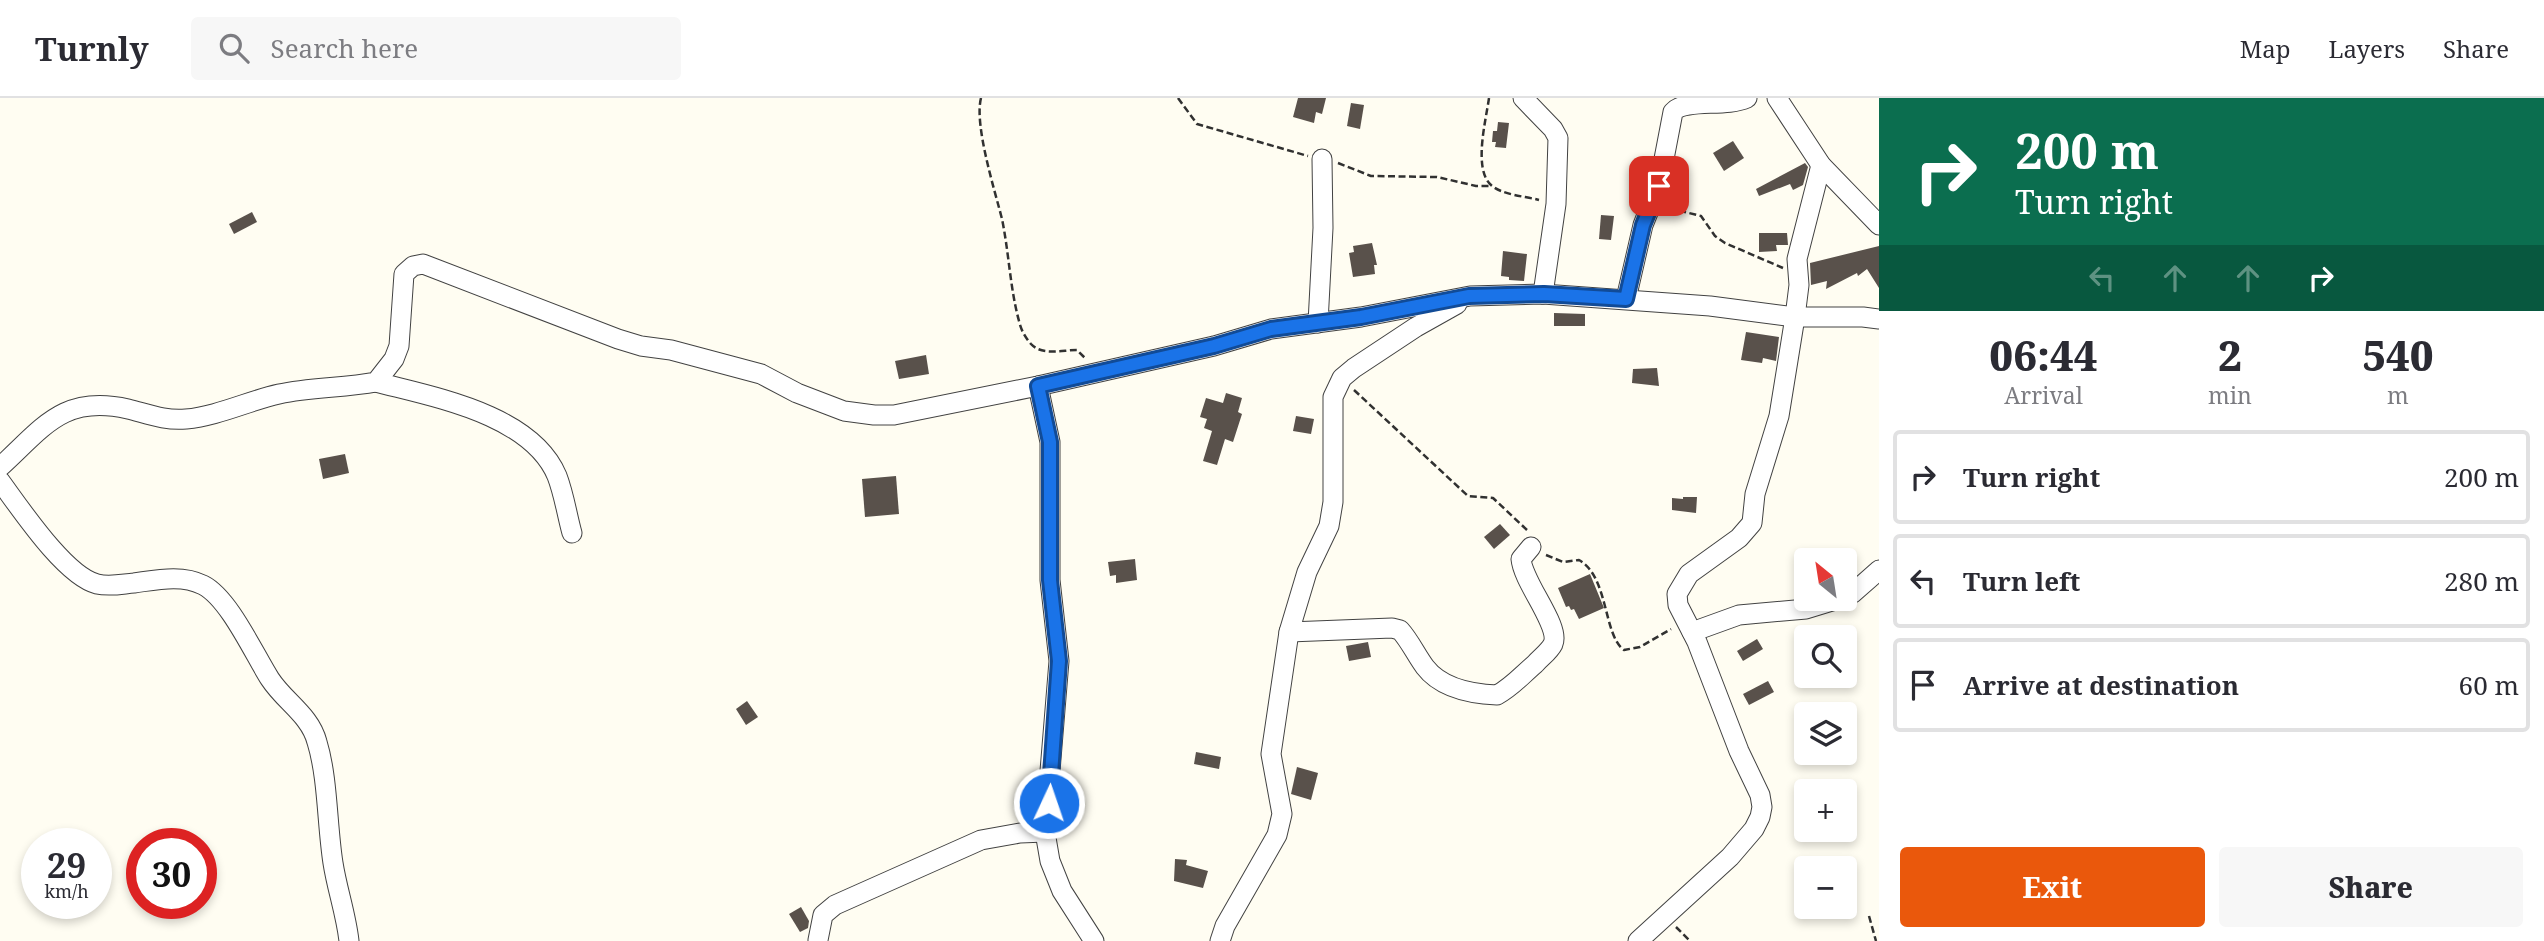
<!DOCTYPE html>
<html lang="en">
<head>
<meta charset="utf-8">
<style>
	body { margin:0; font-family:"Noto Serif",serif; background:#f7f7f7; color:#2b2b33; height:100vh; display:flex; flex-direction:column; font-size:26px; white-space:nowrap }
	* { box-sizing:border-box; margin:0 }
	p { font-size:23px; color:#7c7c81 }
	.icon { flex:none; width:38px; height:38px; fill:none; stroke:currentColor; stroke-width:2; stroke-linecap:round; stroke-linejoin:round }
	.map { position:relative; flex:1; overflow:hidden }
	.side { display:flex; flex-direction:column; background:#fff; width:665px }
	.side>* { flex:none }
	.hud { background:#0b6e4f; color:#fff; overflow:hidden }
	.needle { width:46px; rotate:330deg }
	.controls { position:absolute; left:1794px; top:450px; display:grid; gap:14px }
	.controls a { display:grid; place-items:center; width:63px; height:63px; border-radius:7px; background:#fff; box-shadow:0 4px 10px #0003; font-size:35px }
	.speed { position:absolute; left:21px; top:730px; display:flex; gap:14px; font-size:35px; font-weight:700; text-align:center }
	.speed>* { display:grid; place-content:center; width:91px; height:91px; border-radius:50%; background:#fff; box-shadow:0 4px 10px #0003; line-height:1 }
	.speed small { font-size:18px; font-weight:400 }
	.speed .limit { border:10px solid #d22; background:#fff; color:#111 }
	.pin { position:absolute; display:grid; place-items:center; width:60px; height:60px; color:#fff; margin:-30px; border-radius:14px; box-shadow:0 4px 10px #0006 }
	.me { position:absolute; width:77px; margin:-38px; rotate:3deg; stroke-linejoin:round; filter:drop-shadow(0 0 5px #0008) }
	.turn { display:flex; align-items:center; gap:24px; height:147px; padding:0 21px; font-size:32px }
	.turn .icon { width:91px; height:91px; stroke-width:2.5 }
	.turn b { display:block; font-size:49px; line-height:60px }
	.lanes { display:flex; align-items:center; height:66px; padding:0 21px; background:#0003; justify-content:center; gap:35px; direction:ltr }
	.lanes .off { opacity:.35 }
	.eta { display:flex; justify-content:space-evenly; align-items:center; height:119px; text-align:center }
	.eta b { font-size:42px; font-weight:800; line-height:49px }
	.cta { display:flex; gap:14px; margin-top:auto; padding:14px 21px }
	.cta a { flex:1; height:80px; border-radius:7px; background:#ea580c; color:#fff; font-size:28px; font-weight:800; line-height:80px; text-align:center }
	.cta a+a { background:#f7f7f7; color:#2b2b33 }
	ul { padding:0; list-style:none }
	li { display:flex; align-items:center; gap:21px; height:94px; margin:0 14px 10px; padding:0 7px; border:4px solid #e1e1e2; border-radius:7px }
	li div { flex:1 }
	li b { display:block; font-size:26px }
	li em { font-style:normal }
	header { display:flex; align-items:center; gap:42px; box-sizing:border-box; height:98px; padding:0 35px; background:#fff; border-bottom:2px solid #e1e1e2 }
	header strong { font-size:33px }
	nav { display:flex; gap:38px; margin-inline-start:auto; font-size:24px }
	.search { width:490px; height:63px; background:#f7f7f7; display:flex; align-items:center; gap:18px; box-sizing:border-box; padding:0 24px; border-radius:7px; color:#7c7c81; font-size:26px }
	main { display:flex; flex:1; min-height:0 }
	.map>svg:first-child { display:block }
	.building { fill:#59514b }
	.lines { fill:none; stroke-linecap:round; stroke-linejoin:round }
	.minor-casing { stroke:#424242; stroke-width:21 }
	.path { stroke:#313131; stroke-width:2.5; stroke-dasharray:7 3.5; stroke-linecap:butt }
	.minor { stroke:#fff; stroke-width:19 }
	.route-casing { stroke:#114b97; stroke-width:18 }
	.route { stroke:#1a73e8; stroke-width:12 }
</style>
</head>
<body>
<header>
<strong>Turnly</strong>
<div class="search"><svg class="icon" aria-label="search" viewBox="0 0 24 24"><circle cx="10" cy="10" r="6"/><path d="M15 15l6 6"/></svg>Search here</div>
<nav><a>Map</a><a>Layers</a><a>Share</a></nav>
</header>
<main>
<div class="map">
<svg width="1879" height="843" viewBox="0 0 1879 843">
	<rect width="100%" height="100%" fill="#fffdf2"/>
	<!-- building -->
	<g class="building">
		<polygon points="1298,0 1326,0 1322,16 1316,14 1314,25 1293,19"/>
		<polygon points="1351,5 1364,7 1360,31 1347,28"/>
		<polygon points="1498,24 1509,25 1506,50 1495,49 1496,44 1492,44 1493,33 1497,33"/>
		<polygon points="1733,43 1744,60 1724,73 1713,55"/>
		<polygon points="1805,65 1808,69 1803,87 1793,92 1790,86 1759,98 1756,91"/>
		<polygon points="252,114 257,124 234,136 229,126"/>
		<polygon points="1601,117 1614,118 1611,142 1599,141"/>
		<polygon points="1759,135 1787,135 1788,147 1776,147 1777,153 1759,154"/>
		<polygon points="1372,145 1377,167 1374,167 1375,176 1353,179 1349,155 1354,154 1353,148"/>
		<polygon points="1879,148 1879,190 1867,171 1858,178 1857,175 1826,191 1827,183 1811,187 1810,165"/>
		<polygon points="1503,153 1527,156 1524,183 1509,182 1509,179 1501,178"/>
		<polygon points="1554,215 1585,216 1585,228 1554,228"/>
		<polygon points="1746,234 1779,239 1776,263 1763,260 1762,265 1741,262"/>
		<polygon points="926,257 929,276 899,281 895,263"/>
		<polygon points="1657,270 1659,288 1632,285 1633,271"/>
		<polygon points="1226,295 1242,300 1238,314 1242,316 1233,344 1225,341 1217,367 1203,363 1212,333 1204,330 1207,321 1200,319 1206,300 1223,305"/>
		<polygon points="1296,318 1314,321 1311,336 1293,333"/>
		<polygon points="345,356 349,375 323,381 319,361"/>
		<polygon points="896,378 899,416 865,419 862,381"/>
		<polygon points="1683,399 1697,399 1696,415 1672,412 1672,400 1683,401"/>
		<polygon points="1500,426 1510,437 1494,451 1484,439"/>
		<polygon points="1135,461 1137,482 1116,485 1116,477 1110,478 1108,464"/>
		<polygon points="1590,476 1604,510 1579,521 1574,511 1571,512 1569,508 1566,509 1558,490"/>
		<polygon points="1757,541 1763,551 1743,563 1737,553"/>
		<polygon points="1368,544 1371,559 1349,563 1346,548"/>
		<polygon points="1768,583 1774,594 1749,607 1743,596"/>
		<polygon points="747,603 758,619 746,627 736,611"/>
		<polygon points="1196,654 1221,659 1219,671 1194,666"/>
		<polygon points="1297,669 1318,675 1311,702 1291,696"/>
		<polygon points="1175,761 1187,762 1186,767 1208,773 1203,790 1174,783"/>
		<polygon points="801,809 809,823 808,830 800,834 789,816"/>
	</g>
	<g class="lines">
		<defs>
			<g id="minor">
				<polyline points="1523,0 1553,31 1558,40 1556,106 1543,196"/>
				<polyline points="1777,0 1821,67 1879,127"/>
				<path d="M1626 201 1643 127 1659 87 1673 14C1685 0 1725 10 1747 0"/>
				<polyline points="1318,225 1323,130 1322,61"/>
				<path d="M376 284C433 299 531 316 557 378 564 396 567 417 572 435"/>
				<polyline points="1038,288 1050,344 1050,482 1059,563 1045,734 1050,763 1062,793 1094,843"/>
				<path d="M0 369C43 330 63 296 128 311 148 316 165 323 186 321 218 318 248 303 279 296 311 289 344 290 376 284L394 261 399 248 404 176 413 168 423 166 618 241 641 248 671 252 761 276 797 295 844 313 874 317H894L1038 288 1214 248 1271 231 1361 219 1470 198 1543 196 1710 208 1795 219H1863L1879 221"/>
				<path d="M0 383C20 410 65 478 97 486 110 489 122 486 134 485 156 482 182 476 203 487 229 500 254 556 270 581 285 604 310 617 317 644 328 680 327 727 333 765 337 791 346 816 349 843"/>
				<polyline points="1844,499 1853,495 1879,472"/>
				<path d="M1289 534 1392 530 1400 532C1410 543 1416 557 1425 569 1441 590 1472 596 1497 597 1512 589 1522 577 1535 566 1541 559 1549 554 1553 546 1561 528 1523 485 1521 461L1531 449"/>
				<polyline points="1692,534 1739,517 1806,511 1842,500"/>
				<polyline points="818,842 823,817 835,807 981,742 1020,735 1045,734"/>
				<polyline points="1220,843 1225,828 1277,737 1282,716 1271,656 1289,534 1307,474 1329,428 1333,404 1333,299 1342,280 1354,270 1416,229 1457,206"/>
				<polyline points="1638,843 1730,759 1754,731 1760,719 1762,709 1760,697 1739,653 1697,544 1678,507 1677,496 1689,476 1739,440 1752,425 1755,396 1779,318 1795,219 1799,187 1797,161 1821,67"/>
			</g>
		</defs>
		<!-- minor casing -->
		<use href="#minor" class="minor-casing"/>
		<!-- path -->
		<g class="path">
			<path d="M981 0C974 27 995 93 1002 121 1009 155 1010 190 1019 223 1021 232 1025 239 1031 246 1042 258 1062 252 1077 252L1085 260"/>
			<polyline points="1178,0 1197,26 1308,58"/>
			<path d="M1489 0C1486 22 1473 71 1491 87 1502 97 1524 98 1539 102"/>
			<polyline points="1338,65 1371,78 1437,79 1476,88 1492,88"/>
			<polyline points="1669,110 1701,118 1715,138 1725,145 1783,170"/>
			<polyline points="1354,292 1468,398 1493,400 1527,432"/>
			<path d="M1546 457 1563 464 1579 462C1609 479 1603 537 1624 552L1640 549 1671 531"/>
			<polyline points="1869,818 1876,843"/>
			<polyline points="1676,829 1690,843"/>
		</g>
		<!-- minor -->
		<use href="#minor" class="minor"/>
	</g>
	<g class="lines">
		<defs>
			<polyline id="route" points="1049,705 1059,563 1050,482 1050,344 1038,288 1214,248 1271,231 1361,219 1469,198 1544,196 1626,201 1643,127 1659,88"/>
		</defs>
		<!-- route casing -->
		<use href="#route" class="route-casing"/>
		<!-- route -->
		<use href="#route" class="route"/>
	</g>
</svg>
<div class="controls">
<a><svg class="needle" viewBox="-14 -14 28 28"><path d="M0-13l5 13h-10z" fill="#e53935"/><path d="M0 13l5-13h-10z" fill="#7c7c81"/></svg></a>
<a><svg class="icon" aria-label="search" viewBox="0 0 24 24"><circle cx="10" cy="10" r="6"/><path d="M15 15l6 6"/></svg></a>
<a><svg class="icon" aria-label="layers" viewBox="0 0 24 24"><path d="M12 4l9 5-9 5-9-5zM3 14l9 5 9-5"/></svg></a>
<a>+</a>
<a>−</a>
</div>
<div class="speed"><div>29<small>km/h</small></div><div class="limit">30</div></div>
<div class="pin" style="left:1659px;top:88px;background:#d93025"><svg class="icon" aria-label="arrive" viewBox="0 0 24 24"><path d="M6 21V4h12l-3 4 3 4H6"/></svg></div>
<svg class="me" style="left:1049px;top:705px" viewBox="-20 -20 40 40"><circle r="17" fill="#1a73e8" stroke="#fff" stroke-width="3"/><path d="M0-11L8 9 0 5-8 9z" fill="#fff"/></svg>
</div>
<section class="side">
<div class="hud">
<div class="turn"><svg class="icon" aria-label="right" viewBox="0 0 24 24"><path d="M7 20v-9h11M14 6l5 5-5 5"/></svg><div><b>200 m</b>Turn right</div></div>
<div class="lanes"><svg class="icon off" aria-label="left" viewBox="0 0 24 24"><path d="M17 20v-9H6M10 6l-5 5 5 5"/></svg><svg class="icon off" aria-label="ahead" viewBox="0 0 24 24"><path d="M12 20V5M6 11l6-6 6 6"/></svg><svg class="icon off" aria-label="ahead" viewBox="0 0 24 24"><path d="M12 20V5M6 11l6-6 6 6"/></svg><svg class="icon" aria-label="right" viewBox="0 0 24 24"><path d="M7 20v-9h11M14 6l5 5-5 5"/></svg></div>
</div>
<div class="eta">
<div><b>06:44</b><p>Arrival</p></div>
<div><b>2</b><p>min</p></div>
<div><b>540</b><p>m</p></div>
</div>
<ul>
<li><svg class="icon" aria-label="right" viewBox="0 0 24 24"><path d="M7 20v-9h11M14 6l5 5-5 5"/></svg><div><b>Turn right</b></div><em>200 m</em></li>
<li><svg class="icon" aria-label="left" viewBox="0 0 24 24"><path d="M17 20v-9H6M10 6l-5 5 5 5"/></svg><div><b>Turn left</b></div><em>280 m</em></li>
<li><svg class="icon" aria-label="arrive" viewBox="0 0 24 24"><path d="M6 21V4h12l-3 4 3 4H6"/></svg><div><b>Arrive at destination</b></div><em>60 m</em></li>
</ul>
<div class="cta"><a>Exit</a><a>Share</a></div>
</section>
</main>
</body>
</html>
